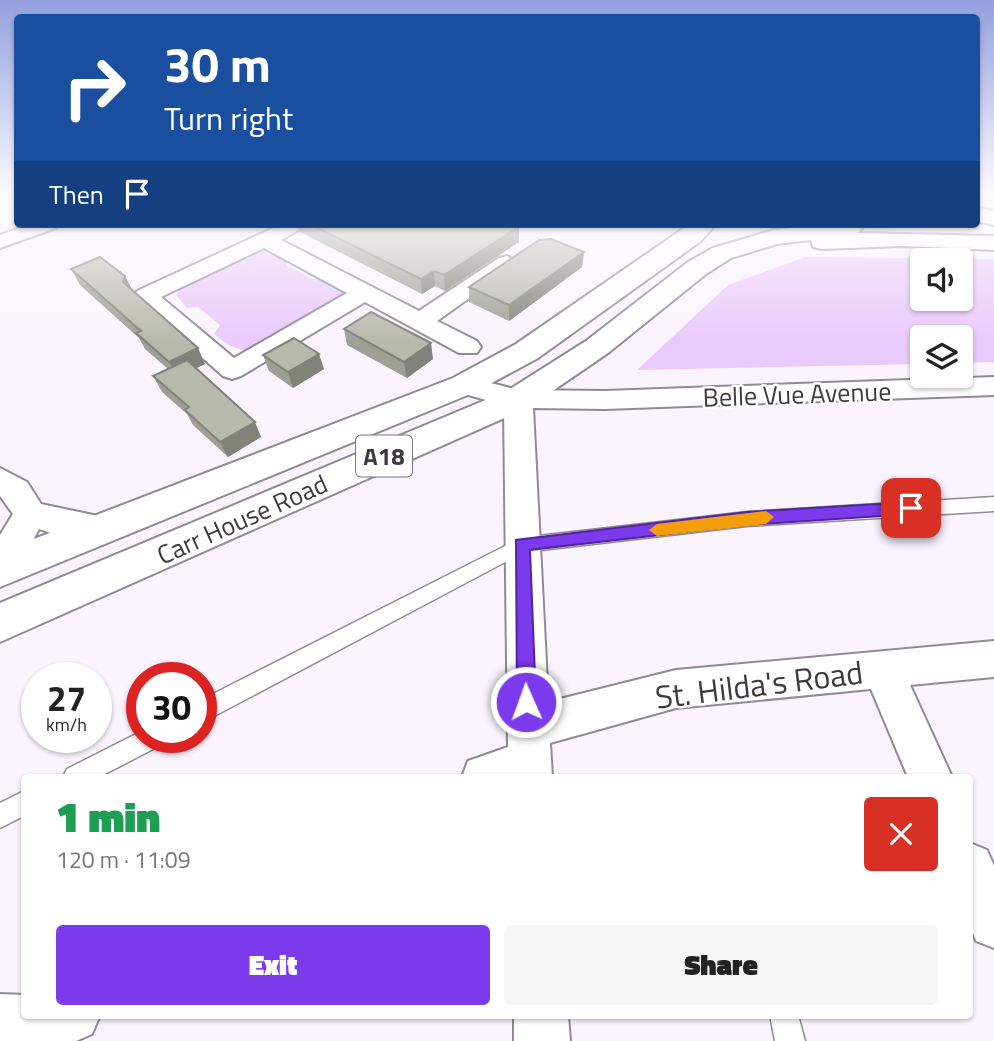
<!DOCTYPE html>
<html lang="en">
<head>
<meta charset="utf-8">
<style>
	body { margin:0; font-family:"Titillium Web",sans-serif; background:#f6f6f6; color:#222; height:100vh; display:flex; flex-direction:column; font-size:26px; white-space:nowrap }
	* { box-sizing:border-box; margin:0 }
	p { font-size:23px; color:#767676 }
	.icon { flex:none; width:38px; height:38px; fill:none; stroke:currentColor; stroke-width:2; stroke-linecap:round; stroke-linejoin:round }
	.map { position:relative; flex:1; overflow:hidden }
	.panel { position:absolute; left:21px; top:774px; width:952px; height:245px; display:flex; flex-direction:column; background:#fff; border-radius:7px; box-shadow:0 2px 5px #0004 }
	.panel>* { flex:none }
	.hud { position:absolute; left:14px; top:14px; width:966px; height:214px; border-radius:7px; box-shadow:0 2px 5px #0004; background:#1a4fa0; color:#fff; overflow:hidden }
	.fabs { position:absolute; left:910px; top:248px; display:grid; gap:14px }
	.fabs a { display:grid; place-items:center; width:63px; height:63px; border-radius:7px; background:#fff; box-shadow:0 2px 5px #0004; font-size:35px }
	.speed { position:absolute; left:21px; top:662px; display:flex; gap:14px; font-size:35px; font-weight:700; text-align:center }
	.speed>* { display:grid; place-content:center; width:91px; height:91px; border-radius:50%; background:#fff; box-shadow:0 2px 5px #0004; line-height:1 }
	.speed small { font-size:18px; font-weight:400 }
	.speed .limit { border:10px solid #d22; background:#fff; color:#111 }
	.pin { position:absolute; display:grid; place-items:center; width:60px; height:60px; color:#fff; margin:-30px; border-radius:14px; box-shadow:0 4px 10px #0006 }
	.me { position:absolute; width:77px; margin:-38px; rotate:358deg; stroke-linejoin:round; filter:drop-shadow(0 0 5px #0008) }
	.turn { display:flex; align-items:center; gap:24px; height:147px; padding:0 35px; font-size:32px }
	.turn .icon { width:91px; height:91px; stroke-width:2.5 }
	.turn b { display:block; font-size:49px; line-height:60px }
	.then { display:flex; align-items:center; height:66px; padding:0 35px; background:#0003; gap:14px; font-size:26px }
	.round { display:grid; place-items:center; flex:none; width:74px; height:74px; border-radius:7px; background:#f6f6f6 }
	.headline { display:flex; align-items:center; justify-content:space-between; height:119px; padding:0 35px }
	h1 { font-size:42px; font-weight:800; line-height:52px; color:#1e9e55 }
	.action { display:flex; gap:14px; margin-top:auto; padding:14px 35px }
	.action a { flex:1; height:80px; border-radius:7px; background:#7c3aed; color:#fff; font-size:28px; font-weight:800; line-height:80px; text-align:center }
	.action a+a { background:#f6f6f6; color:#222 }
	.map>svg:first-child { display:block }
	.green { fill:#eac9fc; fill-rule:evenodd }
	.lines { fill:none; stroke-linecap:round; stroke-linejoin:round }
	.service-casing { stroke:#918a94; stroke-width:3 }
	.minor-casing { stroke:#918a94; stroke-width:4 }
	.trunk-casing { stroke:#918a94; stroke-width:4 }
	.service { fill:#fff; fill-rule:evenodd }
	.minor { fill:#fff; fill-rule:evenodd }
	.trunk { fill:#fff; fill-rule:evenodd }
	.wall { fill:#9e9f95 }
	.shaded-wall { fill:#818279 }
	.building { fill:#b8b9ad; stroke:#818279; stroke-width:2 }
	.route { fill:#7c3aed; stroke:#51269a; stroke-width:2 }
	.slow { fill:#f59e0b }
	.labels { text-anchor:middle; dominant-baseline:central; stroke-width:5; stroke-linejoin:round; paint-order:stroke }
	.shield { fill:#fff; stroke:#787679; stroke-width:2 }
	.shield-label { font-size:24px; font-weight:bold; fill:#3e3b3f }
	.street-label { font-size:26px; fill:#3e3b3f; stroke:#fff }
	.near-street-label { font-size:32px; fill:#3e3b3f; stroke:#fff }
</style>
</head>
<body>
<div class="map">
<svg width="994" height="1041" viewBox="0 0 994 1041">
	<rect width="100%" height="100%" fill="#fbf4ff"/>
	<!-- green -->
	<g class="green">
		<path d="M270 249 290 259 286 265 312 279 324 275 351 295 329 309H317L282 328V335C250 353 243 357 214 334L220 325 198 307 187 308 176 295 186 279H195L234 263V258L252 251Z"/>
		<path d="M805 257 994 259V362L961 363V338H922V364L637 370 728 285ZM922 261H961V299H922Z"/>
	</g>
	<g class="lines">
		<defs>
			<g id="service">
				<polygon points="994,497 994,511 747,526 524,552 201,723 201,700 521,538 747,512"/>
				<polygon points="142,731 142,737 164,737 161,745 99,777 63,777 67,769"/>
				<polygon points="24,791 24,816 0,828 0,803"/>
				<polygon points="770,1015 798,1015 805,1041 775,1041"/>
			</g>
			<g id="minor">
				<polygon points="30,224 59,224 56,228 0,248 0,235"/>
				<path d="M282 224H309L281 240 419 311 499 258 507 256 518 263 437 321 477 341 481 347 477 353H459L365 302 241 376 232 379 223 376 133 296 137 291ZM264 248 347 293 234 358 161 297Z"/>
				<polygon points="464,376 518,390 605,391 994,377 994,395 605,409 533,408 548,702 676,670 994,641 994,677 910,685 952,777 908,777 871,689 676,708 550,743 552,777 462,777 468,761 508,747 504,405 454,391 450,385 454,379"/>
				<path d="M0 468 27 482 41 504 117 520 122 529 117 538C92 547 63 537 39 529 29 548 21 566 0 573V535L13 514 0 496Z"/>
				<polygon points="970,843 987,850 994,866 994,948 976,941 970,925"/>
				<polygon points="0,994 24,995 24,1015 100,1015 92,1034 76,1041 0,1041"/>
				<polygon points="514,1015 568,1015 570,1041 514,1041"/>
			</g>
			<g id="trunk">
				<polygon points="976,207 994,211 994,225 976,221"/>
				<polygon points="690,224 716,224 701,241 538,358 475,392 0,587 0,552 453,378 516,344"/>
				<polygon points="823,224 859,224 862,228 858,233 994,236 994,250 902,246 822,249 813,247 811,240 777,244 731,258 706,274 608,353 529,407 0,642 0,603 507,391 586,341 688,262 713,248 774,230"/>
			</g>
		</defs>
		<!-- service casing -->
		<use href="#service" class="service-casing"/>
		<!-- minor casing -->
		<use href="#minor" class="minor-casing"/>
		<!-- trunk casing -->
		<use href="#trunk" class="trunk-casing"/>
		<!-- service -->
		<use href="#service" class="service"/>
		<!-- minor -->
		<use href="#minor" class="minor"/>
		<!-- trunk -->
		<use href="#trunk" class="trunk"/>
	</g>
	<!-- wall -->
	<g class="wall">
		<polygon points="297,224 309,224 519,242 445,291 435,286 422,294 300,232"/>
		<polygon points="582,267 509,321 469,302 469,287"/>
		<polygon points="71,269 125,276 133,291 205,364 196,368 261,437 228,457 193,425 187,414 162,392 153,376 168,369 145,349 139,338 80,285"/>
		<polygon points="344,329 433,359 407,378 347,345"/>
		<polygon points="263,355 324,369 293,388 269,371"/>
	</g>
	<!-- shaded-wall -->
	<g class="shaded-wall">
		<polygon points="519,227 519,242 445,291 444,275"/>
		<polygon points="584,252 582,267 509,321 509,305"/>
		<polygon points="434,271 435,286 422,294 421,279"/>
		<polygon points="125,276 133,292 123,282"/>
		<polygon points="431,343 433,359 407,378 404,362"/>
		<polygon points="198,348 205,364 177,377 169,362"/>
		<polygon points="319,354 324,369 293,388 288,372"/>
		<polygon points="255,422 261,437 228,457 220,442"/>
	</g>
	<!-- building -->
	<g class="building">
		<polygon points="309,224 511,224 519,227 444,275 434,271 421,279"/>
		<polygon points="551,239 584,252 509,305 469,287 539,240"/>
		<polygon points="100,257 125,276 123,282 198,348 169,362 136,333 141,331 71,269"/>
		<polygon points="371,312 431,343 404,362 344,329"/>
		<polygon points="294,338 319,354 288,372 263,355"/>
		<polygon points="187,360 255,422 220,442 185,410 189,407 153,376"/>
	</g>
	<!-- sky -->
	<linearGradient id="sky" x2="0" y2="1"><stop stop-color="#93a0dd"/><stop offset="0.57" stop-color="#fdfaff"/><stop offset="1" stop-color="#fdfaff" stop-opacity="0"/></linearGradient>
	<rect width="994" height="341" fill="url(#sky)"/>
	<!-- route -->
	<polygon class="route" points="911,502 919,508 911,514 747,525 530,550 536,702 533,709 526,712 519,709 517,702 516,540 747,512"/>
	<!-- slow -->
	<polygon class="slow" points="766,511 774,517 766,524 657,536 649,530 657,524"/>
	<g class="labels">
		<!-- shield labels -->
		<rect class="shield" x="356" y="435.5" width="56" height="41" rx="5"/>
		<g class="shield-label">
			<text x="384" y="456">A18</text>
		</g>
		<!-- street labels -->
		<g class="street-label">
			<text transform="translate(797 394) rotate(-2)">Belle Vue Avenue</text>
			<text transform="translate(242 519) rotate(-24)">Carr House Road</text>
		</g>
		<!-- near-street labels -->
		<g class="near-street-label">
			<text transform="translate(759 684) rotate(-7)">St. Hilda's Road</text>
		</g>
	</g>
</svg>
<div class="fabs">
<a><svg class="icon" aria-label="sound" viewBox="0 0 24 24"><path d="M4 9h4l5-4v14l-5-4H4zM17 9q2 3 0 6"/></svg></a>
<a><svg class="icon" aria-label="layers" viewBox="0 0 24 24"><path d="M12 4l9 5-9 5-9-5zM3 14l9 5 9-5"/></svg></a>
</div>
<div class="speed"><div>27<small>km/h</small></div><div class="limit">30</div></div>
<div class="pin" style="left:911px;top:508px;background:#d93025"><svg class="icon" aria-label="arrive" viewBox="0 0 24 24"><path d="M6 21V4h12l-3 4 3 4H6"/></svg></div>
<svg class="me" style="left:526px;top:702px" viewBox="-20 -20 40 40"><circle r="17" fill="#7c3aed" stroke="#fff" stroke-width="3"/><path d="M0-11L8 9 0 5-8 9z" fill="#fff"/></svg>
<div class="hud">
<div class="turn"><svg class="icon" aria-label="right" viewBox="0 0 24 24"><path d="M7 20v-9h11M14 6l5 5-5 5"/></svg><div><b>30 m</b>Turn right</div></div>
<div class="then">Then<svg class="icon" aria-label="arrive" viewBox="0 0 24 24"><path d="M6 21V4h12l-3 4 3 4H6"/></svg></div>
</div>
<section class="panel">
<div class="headline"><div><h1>1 min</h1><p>120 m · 11:09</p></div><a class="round" style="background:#d93025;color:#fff"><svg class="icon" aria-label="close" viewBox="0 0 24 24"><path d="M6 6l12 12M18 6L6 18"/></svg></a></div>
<div class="action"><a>Exit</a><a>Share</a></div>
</section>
</div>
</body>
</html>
